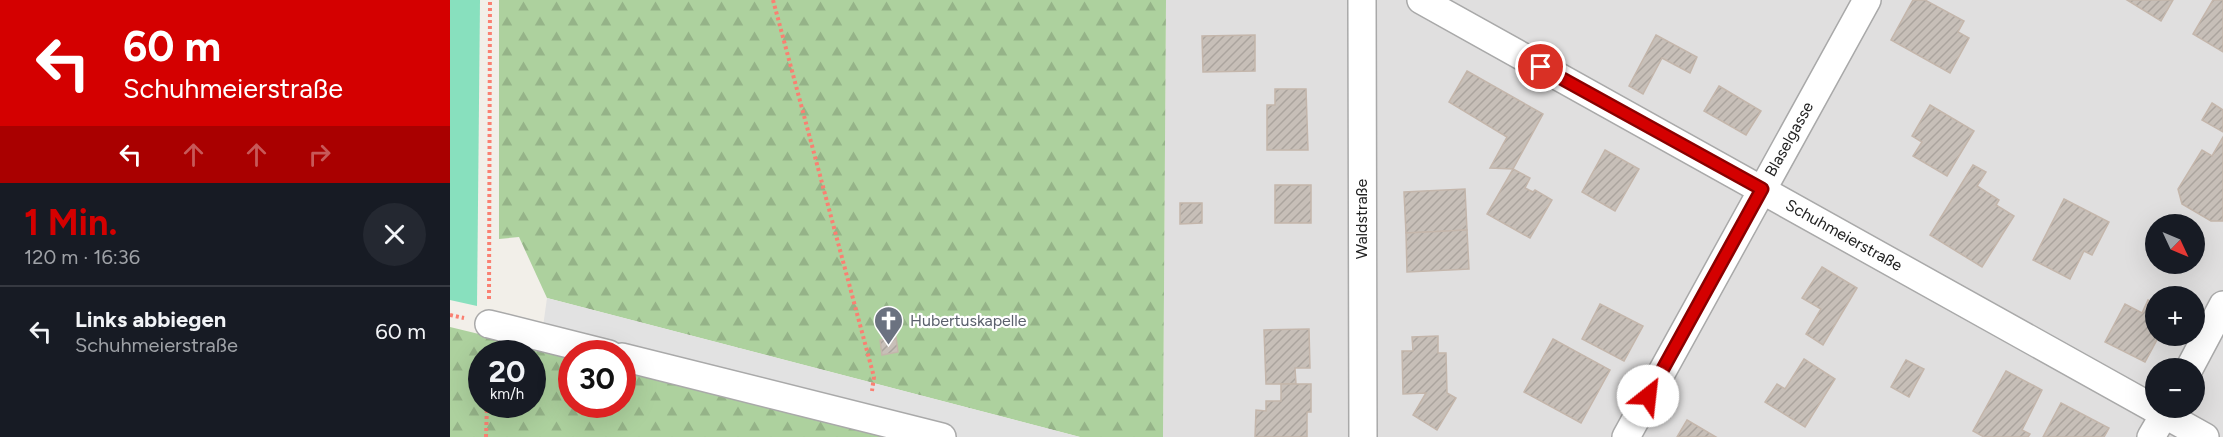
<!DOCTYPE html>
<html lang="de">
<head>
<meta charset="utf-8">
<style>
	body { margin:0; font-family:Figtree,sans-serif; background:#242831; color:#f1f3f6; height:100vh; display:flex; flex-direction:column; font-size:22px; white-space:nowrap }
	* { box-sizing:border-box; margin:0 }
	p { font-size:20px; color:#9ea1a6 }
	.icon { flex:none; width:33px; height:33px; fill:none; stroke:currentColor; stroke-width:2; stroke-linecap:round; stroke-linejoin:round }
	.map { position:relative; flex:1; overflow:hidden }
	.sheet { display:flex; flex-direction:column; background:#171b24; width:450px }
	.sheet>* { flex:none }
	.hud { background:#d40000; color:#fff; overflow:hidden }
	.needle { width:39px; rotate:134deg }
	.tools { position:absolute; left:1695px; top:214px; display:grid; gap:12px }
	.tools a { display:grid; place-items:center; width:60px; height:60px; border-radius:50%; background:#171b24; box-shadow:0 6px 24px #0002; font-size:30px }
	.speed { position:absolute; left:18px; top:340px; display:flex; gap:12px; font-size:30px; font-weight:700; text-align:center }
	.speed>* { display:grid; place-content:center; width:78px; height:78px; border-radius:50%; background:#171b24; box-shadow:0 6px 24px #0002; line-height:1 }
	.speed small { font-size:15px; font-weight:400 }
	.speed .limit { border:9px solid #d22; background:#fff; color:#111 }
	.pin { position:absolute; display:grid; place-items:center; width:51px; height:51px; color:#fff; margin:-26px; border:3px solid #fff; border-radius:50%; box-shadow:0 2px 6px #0007 }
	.me { position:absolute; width:66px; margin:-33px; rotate:29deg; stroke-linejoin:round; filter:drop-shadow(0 0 4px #0008) }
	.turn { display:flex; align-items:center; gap:21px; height:126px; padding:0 24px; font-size:27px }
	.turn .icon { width:78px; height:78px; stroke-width:2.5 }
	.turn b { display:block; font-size:42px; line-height:51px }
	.lanes { display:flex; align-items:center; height:57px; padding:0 24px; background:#0003; justify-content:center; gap:30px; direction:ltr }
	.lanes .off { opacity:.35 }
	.round { display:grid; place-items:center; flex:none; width:63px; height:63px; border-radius:32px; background:#242831 }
	.head { display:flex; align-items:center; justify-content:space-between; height:102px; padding:0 24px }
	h1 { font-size:36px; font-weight:700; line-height:45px; color:#d40000 }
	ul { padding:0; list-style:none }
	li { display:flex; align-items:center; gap:18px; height:90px; padding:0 24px; border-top:2px solid #363941 }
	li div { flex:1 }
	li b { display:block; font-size:22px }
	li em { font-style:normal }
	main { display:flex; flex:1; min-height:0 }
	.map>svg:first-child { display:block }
	.residential { fill:#e0dfdf; fill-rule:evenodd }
	.forest { fill:url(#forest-firs); fill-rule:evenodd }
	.pitch { fill:#88e0be }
	.parking { fill:#e2e2e2 }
	.building { fill:url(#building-hatch); stroke:#c4b6ab; stroke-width:1.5 }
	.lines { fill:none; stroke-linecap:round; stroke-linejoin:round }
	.minor-casing { stroke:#a9a9a9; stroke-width:30 }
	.path { stroke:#fa8072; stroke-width:4; stroke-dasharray:3 3; stroke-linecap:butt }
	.minor { stroke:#fff; stroke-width:27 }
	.route-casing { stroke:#8a0000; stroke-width:15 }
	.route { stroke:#d40000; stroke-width:10 }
	.labels { text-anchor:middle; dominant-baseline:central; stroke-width:4.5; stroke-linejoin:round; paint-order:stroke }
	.street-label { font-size:16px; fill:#222; stroke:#fff }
	.worship-label { font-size:16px; fill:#5b616d; stroke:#fff; text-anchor:start }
</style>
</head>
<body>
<main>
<section class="sheet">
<div class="hud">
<div class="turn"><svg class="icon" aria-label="left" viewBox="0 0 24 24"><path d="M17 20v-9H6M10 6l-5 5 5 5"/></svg><div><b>60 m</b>Schuhmeierstraße</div></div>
<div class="lanes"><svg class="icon" aria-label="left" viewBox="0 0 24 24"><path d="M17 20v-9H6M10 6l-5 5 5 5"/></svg><svg class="icon off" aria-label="ahead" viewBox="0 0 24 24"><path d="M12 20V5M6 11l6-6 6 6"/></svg><svg class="icon off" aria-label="ahead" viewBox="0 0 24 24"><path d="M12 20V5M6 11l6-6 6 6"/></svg><svg class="icon off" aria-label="right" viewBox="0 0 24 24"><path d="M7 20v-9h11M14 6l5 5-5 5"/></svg></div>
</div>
<div class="head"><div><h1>1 Min.</h1><p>120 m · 16:36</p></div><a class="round"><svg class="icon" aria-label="close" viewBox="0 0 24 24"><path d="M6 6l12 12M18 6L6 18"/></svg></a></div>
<ul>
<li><svg class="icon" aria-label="left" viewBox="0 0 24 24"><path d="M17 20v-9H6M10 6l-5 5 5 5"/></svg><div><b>Links abbiegen</b><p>Schuhmeierstraße</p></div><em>60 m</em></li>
</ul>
</section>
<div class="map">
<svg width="1773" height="437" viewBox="0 0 1773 437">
	<defs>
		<pattern id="forest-firs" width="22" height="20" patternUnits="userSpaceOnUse" patternTransform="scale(1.5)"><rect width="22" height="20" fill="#add19e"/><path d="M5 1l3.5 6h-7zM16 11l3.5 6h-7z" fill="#95b388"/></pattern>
		<pattern id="building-hatch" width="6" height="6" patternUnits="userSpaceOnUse" patternTransform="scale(1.5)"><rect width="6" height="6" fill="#c7bfb8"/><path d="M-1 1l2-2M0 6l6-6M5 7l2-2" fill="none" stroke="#aba49e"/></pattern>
	</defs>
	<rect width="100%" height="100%" fill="#f2efe9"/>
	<!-- residential -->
	<path class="residential" d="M716 0H1773V437H713ZM1706 225H1744V264H1706ZM1706 297H1744V336H1706ZM1706 369H1744V408H1706Z"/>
	<!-- forest -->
	<g class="forest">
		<polygon points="49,0 716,0 713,437 630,437 97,298 69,237 49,239"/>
		<path d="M0 327 121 356 122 405H172L173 369 451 437H0ZM32 354H82V405H32Z"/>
	</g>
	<!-- pitch -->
	<polygon class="pitch" points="0,0 30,0 27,306 0,300"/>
	<!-- parking -->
	<polygon class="parking" points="97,298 630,437 451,437 90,348"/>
	<!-- building -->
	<g class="building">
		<polygon points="1463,0 1475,0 1514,21 1508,32 1519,38 1500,73 1441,40"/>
		<polygon points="1677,0 1723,0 1711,21"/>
		<polygon points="1763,0 1773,0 1773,52 1743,34"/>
		<polygon points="805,35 805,71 753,72 752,36"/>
		<polygon points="1206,35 1247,57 1240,73 1212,58 1193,94 1179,86"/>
		<polygon points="1017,71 1093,114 1063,169 1040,168 1057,137 999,102"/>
		<polygon points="1269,86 1311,111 1296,135 1254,111"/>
		<polygon points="825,89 856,89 858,150 817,150 817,105 825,105"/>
		<polygon points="1762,103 1773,110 1773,132 1752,120"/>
		<polygon points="1480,105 1524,131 1497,176 1463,156 1472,142 1462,136"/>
		<polygon points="1773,137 1773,221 1761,221 1732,204 1728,189 1752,150 1762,156"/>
		<polygon points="1155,150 1189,169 1165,211 1132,192"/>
		<polygon points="1523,165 1536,172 1527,186 1549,200 1546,205 1564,216 1532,267 1480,235"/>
		<polygon points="1063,169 1080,178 1075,188 1083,192 1085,190 1102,200 1080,238 1037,214"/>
		<rect x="825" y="185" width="36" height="38"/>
		<polygon points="1015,189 1017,230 956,233 954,192"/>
		<polygon points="1614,199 1659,222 1642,255 1634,251 1620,279 1583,260"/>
		<polygon points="730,203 752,203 752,223 730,224"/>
		<polygon points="1017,230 1019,269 957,272 956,233"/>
		<polygon points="1372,267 1407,288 1373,345 1356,334 1371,309 1352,298"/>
		<polygon points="1698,300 1706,304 1706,336 1709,336 1695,362 1655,342 1675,304 1692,313"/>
		<polygon points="1150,304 1193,326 1174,361 1132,339"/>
		<polygon points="859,329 860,368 845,368 846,384 816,384 814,330"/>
		<polygon points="988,336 988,353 996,353 997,393 1006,398 987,430 963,415 976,393 953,394 952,351 963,351 962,337"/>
		<polygon points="446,337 448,352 432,355 430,340"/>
		<polygon points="1103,339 1160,370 1131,423 1074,392"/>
		<polygon points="1354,359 1385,379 1355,427 1315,402 1327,384 1335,389"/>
		<polygon points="1456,360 1474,369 1459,397 1441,387"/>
		<polygon points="1556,371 1592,390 1572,430 1580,434 1578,437 1534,437 1523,431"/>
		<polygon points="831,384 861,384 861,412 857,412 857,437 805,437 806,410 816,411 816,401 831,401"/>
		<polygon points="1611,403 1659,428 1654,437 1593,437"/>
		<polygon points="1237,420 1266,437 1227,437"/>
	</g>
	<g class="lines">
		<defs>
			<g id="minor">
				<polyline points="912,0 913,437"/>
				<polyline points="971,0 1755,437"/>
				<polyline points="39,324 159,354"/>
				<polyline points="172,357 492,437"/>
				<polyline points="1739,369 1773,305"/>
				<polyline points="1176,437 1417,0"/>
				<polyline points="1701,437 1718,408"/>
			</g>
		</defs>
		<!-- minor casing -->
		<use href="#minor" class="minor-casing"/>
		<!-- path -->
		<g class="path">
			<polyline points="323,0 424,377 422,391"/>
			<polyline points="39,299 40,0"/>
			<polyline points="0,315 14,318"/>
			<polyline points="36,437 37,405"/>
		</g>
		<!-- minor -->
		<use href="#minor" class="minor"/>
	</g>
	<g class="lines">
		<defs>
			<polyline id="route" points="1091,67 1312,189 1198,396"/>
		</defs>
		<!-- route casing -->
		<use href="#route" class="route-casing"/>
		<!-- route -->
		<use href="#route" class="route"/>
	</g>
	<!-- icons -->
	<defs>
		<symbol id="church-pin" viewBox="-11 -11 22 30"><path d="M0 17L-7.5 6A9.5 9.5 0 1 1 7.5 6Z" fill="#6b7280" stroke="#fff"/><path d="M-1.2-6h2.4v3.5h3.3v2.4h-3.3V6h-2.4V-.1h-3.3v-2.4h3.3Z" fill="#fff"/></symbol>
	</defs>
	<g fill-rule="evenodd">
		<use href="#church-pin" x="422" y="304" width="33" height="45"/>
	</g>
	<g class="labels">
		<!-- street labels -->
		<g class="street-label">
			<text transform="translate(1339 139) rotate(-61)">Blaselgasse</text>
			<text transform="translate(911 219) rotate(-90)">Waldstraße</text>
			<text transform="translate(1394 235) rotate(29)">Schuhmeierstraße</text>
		</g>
		<!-- worship labels -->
		<g class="worship-label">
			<text x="460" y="320">Hubertuskapelle</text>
		</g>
	</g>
</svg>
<div class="tools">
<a><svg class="needle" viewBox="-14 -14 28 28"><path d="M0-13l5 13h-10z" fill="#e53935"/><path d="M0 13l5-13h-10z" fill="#9ea1a6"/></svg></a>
<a>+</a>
<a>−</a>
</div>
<div class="speed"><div>20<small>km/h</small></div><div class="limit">30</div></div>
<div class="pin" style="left:1091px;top:67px;background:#d93025"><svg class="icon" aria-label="arrive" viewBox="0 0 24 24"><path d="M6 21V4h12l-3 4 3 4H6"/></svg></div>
<svg class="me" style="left:1198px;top:396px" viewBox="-20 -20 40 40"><circle r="19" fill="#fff"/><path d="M0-13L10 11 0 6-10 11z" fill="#d40000"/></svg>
</div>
</main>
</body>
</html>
